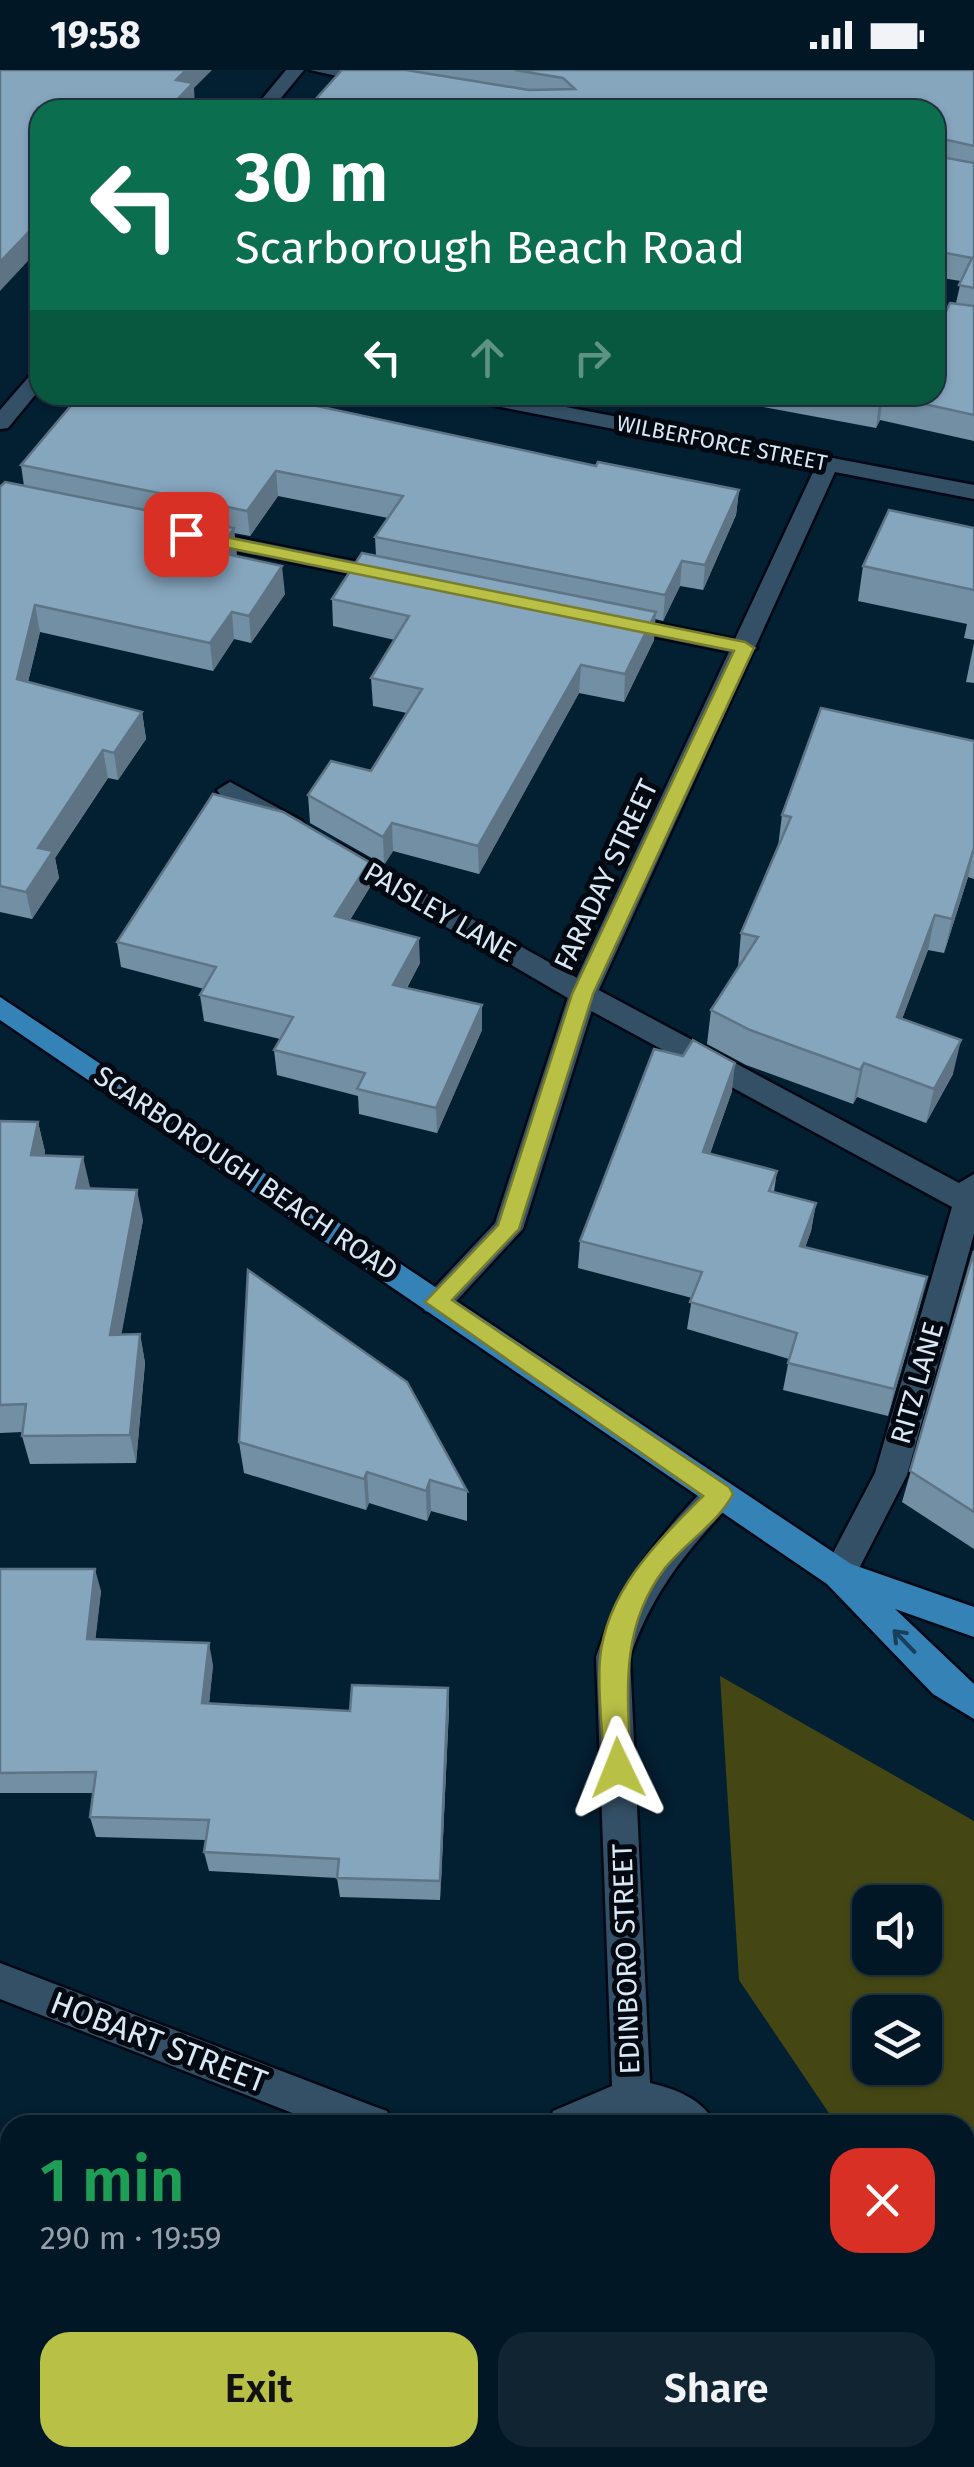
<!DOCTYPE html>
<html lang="en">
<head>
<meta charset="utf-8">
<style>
	body { margin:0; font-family:"Fira Sans",sans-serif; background:#102432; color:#f1f3f6; height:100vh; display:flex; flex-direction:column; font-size:38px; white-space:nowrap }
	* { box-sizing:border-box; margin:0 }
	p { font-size:32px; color:#969fa7 }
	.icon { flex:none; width:55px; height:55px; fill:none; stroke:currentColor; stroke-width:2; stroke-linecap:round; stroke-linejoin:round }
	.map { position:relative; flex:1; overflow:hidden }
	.drawer { position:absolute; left:0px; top:2045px; width:975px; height:352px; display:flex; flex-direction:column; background:#021726; border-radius:30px 30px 0 0; box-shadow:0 2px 8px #0004,0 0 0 2px #233643 }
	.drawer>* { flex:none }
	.top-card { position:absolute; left:30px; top:30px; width:915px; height:305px; border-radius:30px; box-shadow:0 2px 8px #0004,0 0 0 2px #233643; background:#0b6e4f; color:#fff; overflow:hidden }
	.controls { position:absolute; left:852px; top:1815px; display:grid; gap:20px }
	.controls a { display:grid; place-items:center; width:90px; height:90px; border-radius:20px; background:#021726; box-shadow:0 2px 8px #0004,0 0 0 2px #233643; font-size:50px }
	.pin { position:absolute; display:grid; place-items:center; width:85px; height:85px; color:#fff; margin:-42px; border-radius:20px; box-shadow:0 5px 15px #0006 }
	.me { position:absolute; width:110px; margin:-55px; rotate:358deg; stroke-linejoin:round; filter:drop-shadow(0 0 8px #0008) }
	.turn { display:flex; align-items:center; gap:35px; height:210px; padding:0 40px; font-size:45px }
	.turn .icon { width:130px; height:130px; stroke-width:2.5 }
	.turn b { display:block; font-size:70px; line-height:85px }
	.lanes { display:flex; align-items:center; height:95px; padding:0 40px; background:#0003; justify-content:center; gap:50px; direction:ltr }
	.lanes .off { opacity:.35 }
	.round { display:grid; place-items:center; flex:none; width:105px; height:105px; border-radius:30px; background:#102432 }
	.summary { display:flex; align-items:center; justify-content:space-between; height:170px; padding:0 40px }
	h1 { font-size:60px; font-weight:600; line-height:75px; color:#1e9e55 }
	.primary-button { display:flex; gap:20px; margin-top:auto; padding:20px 40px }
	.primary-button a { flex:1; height:115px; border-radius:30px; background:#b9c046; color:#111; font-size:40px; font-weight:600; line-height:115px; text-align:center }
	.primary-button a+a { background:#102432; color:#f1f3f6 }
	.status { display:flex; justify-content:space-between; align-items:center; height:70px; padding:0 50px; background:#021726; direction:ltr }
	.status svg { height:28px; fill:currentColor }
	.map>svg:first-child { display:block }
	.green { fill:#444714; fill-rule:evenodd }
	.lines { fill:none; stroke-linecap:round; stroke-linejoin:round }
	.service-casing { stroke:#000815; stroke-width:5 }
	.minor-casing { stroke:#000815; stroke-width:5 }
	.primary-casing { stroke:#000815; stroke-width:5 }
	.service { fill:#345066; fill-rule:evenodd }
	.minor { fill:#345066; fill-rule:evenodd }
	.primary { fill:#3582b6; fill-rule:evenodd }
	.wall { fill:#738fa3 }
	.shaded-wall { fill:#5e7485 }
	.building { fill:#86a6be; stroke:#5e7485; stroke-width:2.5 }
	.oneway { stroke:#183f5b }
	.route { fill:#b9c046; stroke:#787d2e; stroke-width:2.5 }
	.labels { text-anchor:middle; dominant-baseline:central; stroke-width:10; stroke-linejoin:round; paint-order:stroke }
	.far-street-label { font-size:22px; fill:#d8e8f5; stroke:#010810 }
	.street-label { font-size:28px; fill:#d8e8f5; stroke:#010810 }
	.near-street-label { font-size:32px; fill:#d8e8f5; stroke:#010810 }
</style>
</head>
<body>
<div class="status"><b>19:58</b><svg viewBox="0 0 49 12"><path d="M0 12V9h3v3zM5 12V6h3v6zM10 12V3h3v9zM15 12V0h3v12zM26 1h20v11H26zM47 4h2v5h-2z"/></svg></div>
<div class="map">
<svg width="974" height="2397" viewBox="0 0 974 2397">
	<rect width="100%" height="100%" fill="#031f32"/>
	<!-- green -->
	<path class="green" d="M720 1606 974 1751V2125L965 2122V2055H837L739 1910ZM870 1832H925V1888H870ZM870 1942H925V1998H870Z"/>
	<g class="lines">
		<defs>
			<g id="service">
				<polygon points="935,240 974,246 974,258 935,252"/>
				<polygon points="199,460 389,498 400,505 389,512 191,472 188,467"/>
				<polygon points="616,545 745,571 757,578 745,585 608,557 604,552"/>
				<polygon points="230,712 302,751 306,757 302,763 284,763 221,726 217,720"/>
				<polygon points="337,773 593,917 959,1113 974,1104 974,1164 907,1405 851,1514 839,1518 827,1514 822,1504 875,1403 952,1137 573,931 328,788 324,782 328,776"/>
			</g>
			<g id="minor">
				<polygon points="286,0 304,0 271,40 253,40"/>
				<polygon points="310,0 350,0 386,10 377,15"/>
				<polygon points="40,300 40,319 8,358 0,359 0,340 33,302"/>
				<polygon points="460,325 503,325 974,415 974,429 835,402 597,924 523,1159 447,1241 436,1244 425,1241 421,1232 495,1153 569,924 815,398 470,331"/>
				<path d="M720 1410 731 1414 736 1424 731 1434C686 1481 651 1524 630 1587L650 2013C676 2019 705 2030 715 2055L632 2050 548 2055 553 2041 612 2016 596 1587C620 1516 657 1467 709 1414Z"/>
				<polygon points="0,1893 373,2036 387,2041 392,2055 323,2055 0,1929"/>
				<polygon points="965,2247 974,2250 974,2292 965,2289"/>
				<rect x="617" y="2388" width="42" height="9"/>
			</g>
			<polygon id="primary" points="0,927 851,1494 974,1537 974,1567 895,1539 974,1614 974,1649 933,1624 827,1514 0,950"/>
		</defs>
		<!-- service casing -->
		<use href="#service" class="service-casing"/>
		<!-- minor casing -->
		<use href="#minor" class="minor-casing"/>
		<!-- primary casing -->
		<use href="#primary" class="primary-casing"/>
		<!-- service -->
		<use href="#service" class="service"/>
		<!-- minor -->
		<use href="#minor" class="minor"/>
		<!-- primary -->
		<use href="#primary" class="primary"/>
	</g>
	<!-- wall -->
	<g class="wall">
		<polygon points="342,0 974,0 974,371 880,350 876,358 698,325 935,325 961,211 935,207 935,40 306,40"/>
		<polygon points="21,395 596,396 739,420 736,445 703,520 680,516 663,551 655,549 654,570 624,632 579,623 479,804 393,781 384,795 310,753 308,725 371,701 407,643 373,636 371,608 395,570 333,556 332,529 376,486 375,467 388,448 278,426 250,466 234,463 236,486 285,524 251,573 234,569 213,601 40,562 28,612 142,642 146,669 118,710 108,708 55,788 59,808 32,849 0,842 0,417 24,416"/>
		<polygon points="974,458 974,570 964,568 967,554 858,531 863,496"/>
		<polygon points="974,573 974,613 966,612"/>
		<polygon points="974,671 974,809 968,807 944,883 928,880 902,949 953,1004 926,1053 857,1027 853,1034 746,995 707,974 711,940 738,898 741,863 778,777 782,745"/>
		<polygon points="370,817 350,850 420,893 407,918 482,960 437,1063 359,1044 358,1026 277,1005 274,980 280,969 204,951 200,925 204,919 121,897 117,872"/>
		<polygon points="683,986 732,1021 710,1084 777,1101 774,1122 816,1133 811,1161 805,1178 920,1235 888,1346 783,1320 789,1289 687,1259 692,1228 578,1198 580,1171"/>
		<polygon points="0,1051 38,1052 45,1082 44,1085 90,1117 89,1118 143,1150 121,1264 140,1264 145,1293 136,1393 30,1394 22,1366 23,1362 0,1363"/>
		<polygon points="974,1181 974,1479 902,1432"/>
		<polygon points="248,1200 467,1421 467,1451 431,1441 427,1451 369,1433 366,1440 244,1403 239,1372"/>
		<polygon points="0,1499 101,1521 95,1570 213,1595 209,1633 350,1641 449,1639 440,1830 340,1827 337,1808 209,1801 204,1782 206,1770 96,1767 90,1747 94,1723 0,1723"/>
	</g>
	<!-- shaded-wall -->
	<g class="shaded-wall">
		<polygon points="186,0 212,0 194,18 195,36 192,40 167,40 176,10"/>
		<polygon points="40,150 40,178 0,221 0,192"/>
		<polygon points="883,325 880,350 876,358 879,333"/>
		<polygon points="276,401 278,426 250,466 247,441"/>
		<polygon points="739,420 736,445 703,520 705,495"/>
		<polygon points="234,458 237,485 220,509 217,482"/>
		<polygon points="682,491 680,516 663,551 665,525"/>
		<polygon points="282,496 285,524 251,573 249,546"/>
		<polygon points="35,535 40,562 22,636 17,609"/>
		<polygon points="232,542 234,569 213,601 210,573"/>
		<polygon points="656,542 654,570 624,632 625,604"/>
		<polygon points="581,595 579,623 479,804 478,776"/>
		<polygon points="142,642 146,669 118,710 114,683"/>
		<polygon points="103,680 108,708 55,788 59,808 32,849 26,822 38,778"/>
		<polygon points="392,753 393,781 384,795 383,767"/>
		<polygon points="974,778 968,807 944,883 952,849"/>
		<polygon points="369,792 370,817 336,872 335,846"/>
		<polygon points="935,845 928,880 890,981 897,947"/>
		<polygon points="419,868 420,893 394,940 393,915"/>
		<polygon points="482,935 482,960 437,1063 436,1038"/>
		<polygon points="961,970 953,1004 926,1053 934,1019"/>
		<polygon points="735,993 732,1021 700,1111 703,1082"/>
		<polygon points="864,993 857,1027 853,1034 860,1000"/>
		<polygon points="38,1052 45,1082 38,1115 31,1085"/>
		<polygon points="83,1087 90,1117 83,1147 76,1118"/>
		<polygon points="137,1120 143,1150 116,1293 110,1265"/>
		<polygon points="816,1133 811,1161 795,1204 800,1176"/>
		<polygon points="927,1207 920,1235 888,1346 894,1319"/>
		<polygon points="140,1264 145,1293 136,1393 130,1365"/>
		<polygon points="367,1402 369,1433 366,1440 364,1409"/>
		<polygon points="430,1410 431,1441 427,1451 426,1421"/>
		<polygon points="95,1499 101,1521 93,1591 87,1569"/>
		<polygon points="209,1573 213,1595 207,1654 202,1633"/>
		<polygon points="448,1618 449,1639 440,1830 440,1811"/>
	</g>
	<!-- building -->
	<g class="building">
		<polygon points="0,0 186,0 176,10 193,13 167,40 40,40 40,150 0,192"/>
		<polygon points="342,0 406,0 529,20 575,19 563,8 515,0 974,0 974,76 939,68 935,71 935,40 306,40"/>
		<polygon points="935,72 936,86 974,93 974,218 959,215 972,188 935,181"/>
		<polygon points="950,233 974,236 974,345 884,325 935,325 935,265"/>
		<polygon points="80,325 266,325 596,396 598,392 739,420 705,495 682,491 665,525 375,467 403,426 276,401 247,441 21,395"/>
		<polygon points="836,325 883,325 879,333"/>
		<polygon points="5,412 234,458 217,482 282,496 249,546 232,542 210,573 35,535 17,609 142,642 114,683 103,680 38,778 53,781 26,822 0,816 0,417"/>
		<polygon points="889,440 974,458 974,520 863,496"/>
		<polygon points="362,483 656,542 625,604 581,595 478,776 392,753 383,767 308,725 331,691 371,701 422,619 371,608 409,546 332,529"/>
		<polygon points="821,638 974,671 974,778 952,849 935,845 897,947 961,970 934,1019 864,993 860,1000 750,960 711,940 758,867 741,863 791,747 782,745"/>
		<polygon points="213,724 283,742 369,792 335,846 419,868 393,915 482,935 436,1038 357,1019 365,1003 274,980 293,947 200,925 216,897 117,872"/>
		<polygon points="693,970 735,993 703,1082 777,1101 769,1121 816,1133 800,1176 927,1207 894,1319 788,1293 797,1263 690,1232 702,1202 580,1171 654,979 683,986"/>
		<polygon points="0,1051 38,1052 31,1085 83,1087 76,1118 137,1120 110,1265 140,1264 130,1365 22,1366 26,1334 0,1335"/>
		<polygon points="974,1181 974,1442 910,1401"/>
		<polygon points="248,1200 407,1312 467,1421 430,1410 426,1421 367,1402 364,1409 239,1372"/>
		<polygon points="0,1499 95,1499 87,1569 209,1573 202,1633 350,1641 352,1615 448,1618 440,1811 337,1808 339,1789 204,1782 209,1750 90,1747 96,1702 0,1703"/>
		<polygon points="0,2231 10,2235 10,2388 457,2388 457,2397 0,2397"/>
	</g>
	<!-- one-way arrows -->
	<defs><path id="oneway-shaft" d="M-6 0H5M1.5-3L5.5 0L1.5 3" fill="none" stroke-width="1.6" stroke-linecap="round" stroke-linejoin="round" transform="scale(2.5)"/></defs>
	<use class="oneway" href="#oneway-shaft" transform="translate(904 1571) rotate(-134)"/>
	<!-- route -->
	<path class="route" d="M186 459 745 572 754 578 593 924 519 1159 452 1230 729 1417 733 1424C718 1453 685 1473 665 1498 618 1559 628 1626 631 1698L627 1706 618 1710 608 1706 604 1698C603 1662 597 1623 600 1588 607 1520 658 1471 703 1426L425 1232 498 1155 572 924 734 581 180 468V460Z"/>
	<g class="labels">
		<!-- far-street labels -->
		<g class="far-street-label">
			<text transform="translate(722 373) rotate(11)">WILBERFORCE STREET</text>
		</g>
		<!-- street labels -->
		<g class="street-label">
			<text transform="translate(606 805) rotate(-65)">FARADAY STREET</text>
			<text transform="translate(440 842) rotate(30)">PAISLEY LANE</text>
			<text transform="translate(246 1103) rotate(34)">SCARBOROUGH BEACH ROAD</text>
			<text transform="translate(917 1313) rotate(-74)">RITZ LANE</text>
			<text transform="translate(626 1889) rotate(-92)">EDINBORO STREET</text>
		</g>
		<!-- near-street labels -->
		<g class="near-street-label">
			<text transform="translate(159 1972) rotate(21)">HOBART STREET</text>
		</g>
	</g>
</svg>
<div class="controls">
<a><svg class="icon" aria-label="sound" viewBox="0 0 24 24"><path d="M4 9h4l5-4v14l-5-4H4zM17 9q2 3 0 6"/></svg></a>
<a><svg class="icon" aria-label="layers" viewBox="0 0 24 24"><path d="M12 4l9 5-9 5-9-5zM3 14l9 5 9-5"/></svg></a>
</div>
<div class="pin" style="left:186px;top:464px;background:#d93025"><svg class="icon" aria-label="arrive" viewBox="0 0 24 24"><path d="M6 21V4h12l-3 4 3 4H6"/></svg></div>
<svg class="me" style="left:618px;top:1698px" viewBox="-20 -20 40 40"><path d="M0-17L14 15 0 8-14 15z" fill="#b9c046" stroke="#fff" stroke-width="4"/></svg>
<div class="top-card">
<div class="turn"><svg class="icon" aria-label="left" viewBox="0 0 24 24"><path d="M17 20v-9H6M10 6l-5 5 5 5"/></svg><div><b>30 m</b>Scarborough Beach Road</div></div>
<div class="lanes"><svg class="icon" aria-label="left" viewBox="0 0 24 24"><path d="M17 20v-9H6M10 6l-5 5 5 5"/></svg><svg class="icon off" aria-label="ahead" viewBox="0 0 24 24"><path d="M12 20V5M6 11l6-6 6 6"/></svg><svg class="icon off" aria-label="right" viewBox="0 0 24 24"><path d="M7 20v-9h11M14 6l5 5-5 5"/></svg></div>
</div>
<section class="drawer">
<div class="summary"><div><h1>1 min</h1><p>290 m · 19:59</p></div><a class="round" style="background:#d93025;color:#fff"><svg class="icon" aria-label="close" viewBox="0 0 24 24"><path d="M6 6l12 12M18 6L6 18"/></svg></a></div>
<div class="primary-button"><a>Exit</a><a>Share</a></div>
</section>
</div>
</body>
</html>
